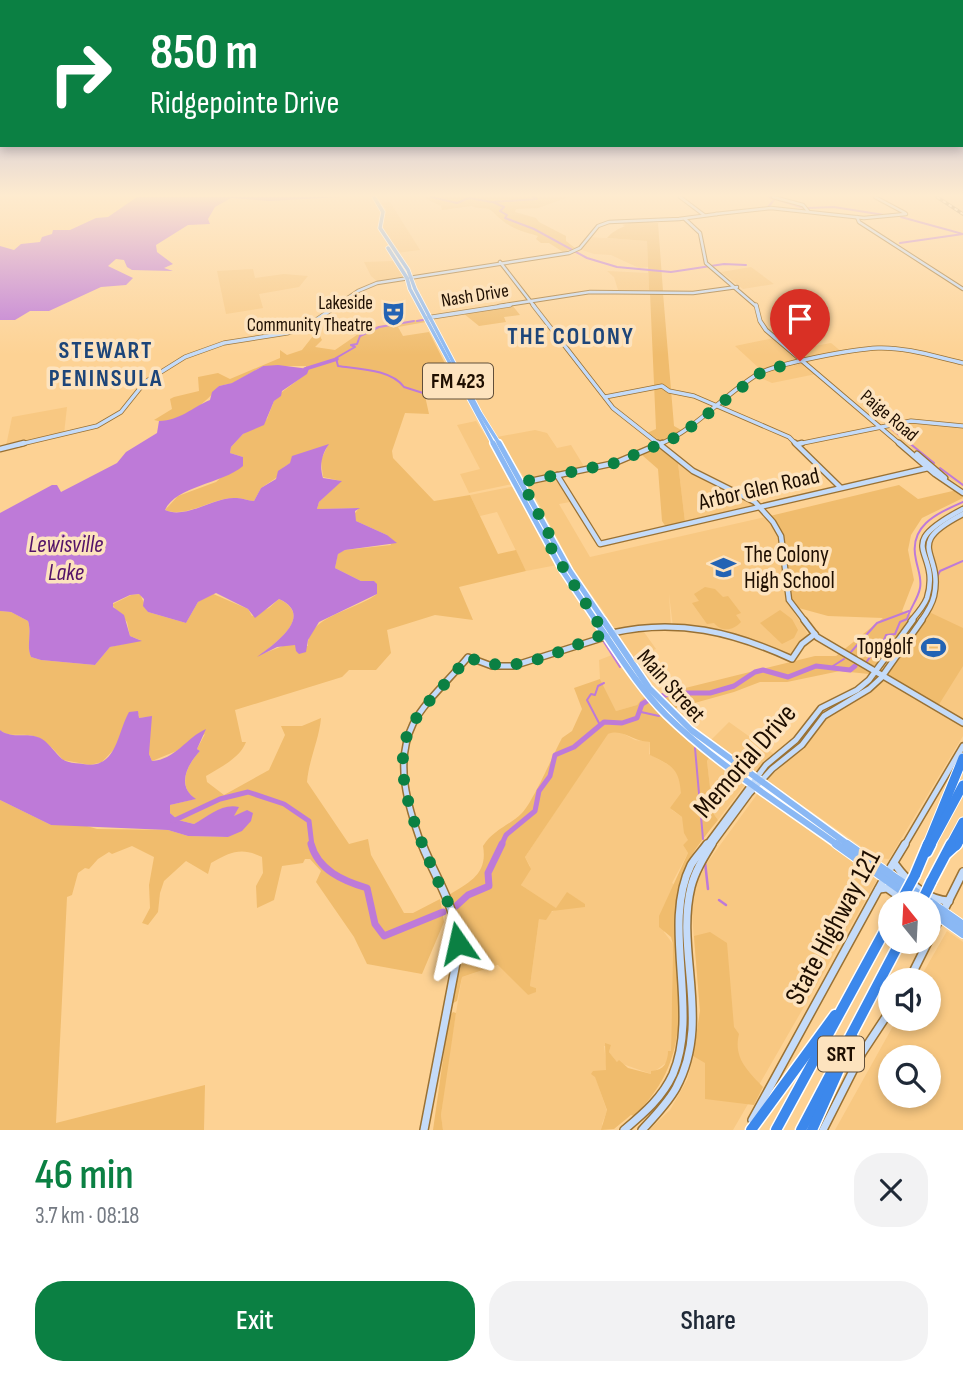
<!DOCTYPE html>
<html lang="en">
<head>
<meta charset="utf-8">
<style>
	body { margin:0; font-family:"Sofia Sans Condensed",sans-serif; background:#f2f2f3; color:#1f2937; height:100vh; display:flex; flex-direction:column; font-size:26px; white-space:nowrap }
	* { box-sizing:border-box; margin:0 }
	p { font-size:23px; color:#747a83 }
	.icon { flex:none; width:38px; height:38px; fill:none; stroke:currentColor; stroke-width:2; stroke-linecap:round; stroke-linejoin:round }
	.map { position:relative; height:1130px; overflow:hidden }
	.sheet { display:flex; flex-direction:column; background:#fff; flex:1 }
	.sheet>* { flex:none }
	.hud { position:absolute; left:0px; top:0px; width:964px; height:147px; box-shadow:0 4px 10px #0003; background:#0b8043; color:#fff; overflow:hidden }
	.needle { width:46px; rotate:342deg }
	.fabs { position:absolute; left:878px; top:891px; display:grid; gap:14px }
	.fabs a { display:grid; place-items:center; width:63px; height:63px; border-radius:50%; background:#fff; box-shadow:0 4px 10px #0003; font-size:35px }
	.pin { position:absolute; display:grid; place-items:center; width:60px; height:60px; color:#fff; margin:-72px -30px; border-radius:50% 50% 50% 0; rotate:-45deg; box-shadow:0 0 7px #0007 }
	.pin .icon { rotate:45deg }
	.me { position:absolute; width:77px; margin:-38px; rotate:349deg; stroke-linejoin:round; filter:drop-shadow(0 0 5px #0008) }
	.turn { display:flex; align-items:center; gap:24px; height:147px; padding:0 35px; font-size:32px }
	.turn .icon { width:91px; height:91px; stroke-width:2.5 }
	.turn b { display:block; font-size:49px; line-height:60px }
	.round { display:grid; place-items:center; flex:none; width:74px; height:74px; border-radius:28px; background:#f2f2f3 }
	.summary { display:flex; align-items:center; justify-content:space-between; height:119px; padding:0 35px }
	h1 { font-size:42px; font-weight:600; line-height:52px; color:#0b8043 }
	.action { display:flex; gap:14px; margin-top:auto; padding:14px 35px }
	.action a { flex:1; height:80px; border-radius:28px; background:#0b8043; color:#fff; font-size:28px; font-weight:600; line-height:80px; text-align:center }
	.action a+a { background:#f2f2f3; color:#1f2937 }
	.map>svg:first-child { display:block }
	.built { fill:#f8c882; fill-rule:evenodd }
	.green { fill:#f0bc6d }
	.water { fill:#be7ad8 }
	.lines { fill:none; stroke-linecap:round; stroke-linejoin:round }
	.stream-far1 { stroke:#be7ad8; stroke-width:2 }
	.stream { stroke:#be7ad8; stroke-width:2.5 }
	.river-far2 { stroke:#be7ad8; stroke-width:3.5 }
	.river-far1 { stroke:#be7ad8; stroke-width:5 }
	.river { stroke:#be7ad8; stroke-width:7 }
	.secondary-far4-casing { stroke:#997134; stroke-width:4.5 }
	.secondary-far3-casing { stroke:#997134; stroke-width:5 }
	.secondary-far2-casing { stroke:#997134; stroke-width:7 }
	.secondary-far1-casing { stroke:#997134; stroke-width:8 }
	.secondary-casing { stroke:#997134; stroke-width:10 }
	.primary-far3-casing { stroke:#fff; stroke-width:5 }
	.primary-far2-casing { stroke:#fff; stroke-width:8 }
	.primary-far1-casing { stroke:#fff; stroke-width:9 }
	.primary-casing { stroke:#fff; stroke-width:10 }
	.highway-far1-casing { stroke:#fff; stroke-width:11 }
	.highway-casing { stroke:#fff; stroke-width:13 }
	.secondary-far4 { stroke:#c4dbf9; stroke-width:2.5 }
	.secondary-far3 { stroke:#c4dbf9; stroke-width:3.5 }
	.secondary-far2 { stroke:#c4dbf9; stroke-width:4.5 }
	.secondary-far1 { stroke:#c4dbf9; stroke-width:5 }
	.secondary { stroke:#c4dbf9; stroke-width:7 }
	.primary-far3 { stroke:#8ab8f4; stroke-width:3.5 }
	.primary-far2 { stroke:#8ab8f4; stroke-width:5 }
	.primary-far1 { stroke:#8ab8f4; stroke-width:6 }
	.primary { stroke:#8ab8f4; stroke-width:8 }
	.highway-far1 { stroke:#3c88ec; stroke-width:9 }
	.highway { stroke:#3c88ec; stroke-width:10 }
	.rail-casing { stroke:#92744d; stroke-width:3.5 }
	.rail { stroke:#fde3be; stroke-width:2; stroke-dasharray:3.5; stroke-linecap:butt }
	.highway-bridge-casing { stroke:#fff; stroke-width:13; stroke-linecap:butt }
	.highway-bridge { stroke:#3c88ec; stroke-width:10 }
	.route { stroke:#0b8043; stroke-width:12; stroke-dasharray:0 21.6 }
	.labels { text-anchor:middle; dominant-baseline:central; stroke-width:7; stroke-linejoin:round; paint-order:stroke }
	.far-street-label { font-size:19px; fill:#1e0e00; stroke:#fde3be }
	.far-poi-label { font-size:19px; fill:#1e0e00; stroke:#fde3be; text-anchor:end }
	.shield { fill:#fde3be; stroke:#614e39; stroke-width:2 }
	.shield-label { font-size:21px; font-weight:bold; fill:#1e0e00 }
	.street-label { font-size:23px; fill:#1e0e00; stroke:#fde3be }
	.poi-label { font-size:23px; fill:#1e0e00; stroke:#fde3be; text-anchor:start }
	.far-district-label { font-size:24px; font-weight:bold; letter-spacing:2px; fill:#1d4579; stroke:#fde3be }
	.water-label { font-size:24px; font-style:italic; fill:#531268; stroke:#fde3be }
	.near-street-label { font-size:28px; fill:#1e0e00; stroke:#fde3be }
</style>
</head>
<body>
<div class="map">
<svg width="963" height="1130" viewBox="0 0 963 1130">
	<rect width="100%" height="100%" fill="#fdd294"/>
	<!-- built -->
	<g class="built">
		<polygon points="390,202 420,250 396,253 382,227 386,209 382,203"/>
		<polygon points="590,237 647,241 648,267 639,268 611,255 594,254 582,250"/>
		<polygon points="393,261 403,276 377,281 371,276 364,262"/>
		<polygon points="751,267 774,284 743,289 721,272"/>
		<polygon points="253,269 255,278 284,274 308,276 299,287 259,294 263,308 226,314 217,271"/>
		<polygon points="607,271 648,273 649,290 618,290 614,277"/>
		<polygon points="794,334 809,347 831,343 843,353 805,359 779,337"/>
		<polygon points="774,338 800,360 761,370 735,346"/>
		<polygon points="803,363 816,374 772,383 761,378 772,370"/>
		<polygon points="67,407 64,434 6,446 12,417"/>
		<polygon points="476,421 501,460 513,484 469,493 460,474 480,469 457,425"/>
		<polygon points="911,422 963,427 963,487 947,477 887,428"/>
		<polygon points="535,430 547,433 557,448 571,445 585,468 526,480 497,437"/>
		<polygon points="678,463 692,473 755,505 685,522"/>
		<polygon points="556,479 570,502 559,504 590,557 765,517 778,534 786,600 809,636 789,656 732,633 673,627 669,594 671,627 639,625 656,649 631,658 604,612 574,570 529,485"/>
		<polygon points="515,486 557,565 526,571 497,512 480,516 470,495"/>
		<polygon points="963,516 963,736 889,859 878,858 766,780 800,751 827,715 839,706 867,694 880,681 935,602 937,581 929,543 938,529"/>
		<polygon points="612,655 644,697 637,705 616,711 600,679 599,660"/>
		<polygon points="729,722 774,754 755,772 711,740"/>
		<polygon points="614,731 620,732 635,740 650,742 649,754 676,769 679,775 682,793 672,810 682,817 689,840 683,845 688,853 672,883 675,885 664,932 673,944 671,1051 668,1051 667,1062 651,1074 617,1062 609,1052 611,1045 604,1046 607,1070 595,1076 607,1111 602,1124 604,1129 601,1130 443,1130 441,1115 447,1067 462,977 499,965 528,995 536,988 530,986 539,919 557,909 585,906 584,904 557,909 521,885 530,866 525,857 607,734"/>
		<polygon points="709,758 746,783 718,820 713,813 707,761"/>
		<polygon points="758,793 877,880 733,1130 649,1130 670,1110 687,1080 696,1047 700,1011 692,914 695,885 707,863"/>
		<path d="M947 931 963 942V1130H835L897 1019 929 1018V980H919ZM891 1057H929V1096H891Z"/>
	</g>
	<!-- green -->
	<g class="green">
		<path d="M422 197H569L538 208 516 209 515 212 536 218 539 222 566 236V241L575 248 563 252 549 243H541L536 239 538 236C516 230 508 227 493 212 488 206 478 210 472 206L442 210 441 206Z"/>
		<path d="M634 222 658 223 663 291 649 290 647 241 607 238C612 232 618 229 625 226L622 225Z"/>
		<polygon points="650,293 663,293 674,426 683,431 660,443 647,433 656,429"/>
		<polygon points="512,305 520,315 504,317 506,322 479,326 463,313"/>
		<path d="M423 319 426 322 398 327 403 336 429 332 459 391 425 396 429 414 405 413 392 451 393 458 434 501 470 495 498 554 516 550 526 571 459 587 473 620 435 615 387 630 391 653 376 670H349L342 677 235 710 242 742H246C240 758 221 767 206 776L207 782 224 795 269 770 285 735 281 726H302L321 718C319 740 309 759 307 782L349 844 368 839 371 855 404 913H413L440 899 444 922 422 974 367 964 354 937 316 882 321 871 310 859H305L303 863 282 866 274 900 257 908 256 886 263 873 262 857C241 847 231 852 211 863L208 874 186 861 164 881 160 893 158 912 148 925 142 923 150 908 149 885 154 857 132 846 112 854 109 852 98 859 89 869 85 868 78 873 72 895 67 897 56 1123 205 1085 204 1130H0V800L51 825 80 824 97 829 168 830 188 836 228 837 247 810 237 816H210L194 824 178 820 170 813V805L195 799C177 785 187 765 200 751L197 749 205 734 179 750 152 761 149 754 148 717 138 718 139 714 122 732 117 746 102 762 90 765 63 760C55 750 41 735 27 735 16 734 9 737 0 730V611L11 612 28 621C32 633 26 646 31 657L41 660 95 665 110 647 140 640 130 636 127 622 113 606V604L131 595 140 594 148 612 186 623 198 602 211 593 248 609 252 616 269 608 279 599C314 616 277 641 262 654L288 644 308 646C307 616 357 610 377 594L374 581H361L335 568 338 553 345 550 391 545 387 535 356 521 353 516 359 508 317 509 319 502 341 481 323 477 321 460 328 445 307 453 284 467 276 478 261 488 254 501C248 501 243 498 237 498 214 496 187 519 165 510L178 496 216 482 243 457 230 453 231 447 243 434 267 419 274 401 282 392 306 374V366H263L233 383 219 386C207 403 176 427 154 420L172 409 170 399 174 397 199 391 198 377 218 373 230 379 280 358V350L287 355 302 350 313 336 319 334 322 340 315 347 335 350 367 328Z"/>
		<polygon points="659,448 678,463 685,522 666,527 662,521 658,469 642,455"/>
		<path d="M899 485 918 499 957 490 963 498 922 518 911 535 908 550 914 580 902 611 912 616 869 674 840 671 787 682H760L734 692 673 709 661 694 815 656H836L883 618 828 616 795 607C779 577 792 544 770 516Z"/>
		<path d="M705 587 715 589 723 597 728 596 741 613 736 615 741 622C734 630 722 633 714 623L707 624 692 603 699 601 694 594Z"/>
		<polygon points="780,610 792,619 798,630 794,638 782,644 760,623"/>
		<polygon points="929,612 963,628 963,666 938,706 887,678 885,673"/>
		<path d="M600 679 616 711 637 705 644 697 709 758 707 761 713 813 718 820C701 841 684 861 678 889 674 908 676 928 677 948 681 1015 686 1066 634 1116L631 1115 614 1129 601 1130 607 1110 595 1077 591 1074 593 1071 606 1070 605 1043 611 1045 609 1052 617 1062 619 1060 628 1068 651 1074V1071C665 1070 667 1063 668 1051H671L673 944 671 937 659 927V916L688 853 683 845 688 840 684 833 682 817 670 808 681 793C679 769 673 766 650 755V742C633 742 623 728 608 734L525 857 531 869 521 885 556 908 567 892 585 904V907L552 911 546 920 539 919 530 986 536 988V992L528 995 498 965 462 977 457 1001 451 1004C460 959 467 938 449 895 470 882 488 874 483 846 494 829 509 826 522 813 533 802 553 755 562 738L572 731 582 709 574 688Z"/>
		<path d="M710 932 727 943 734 1027 739 1034C733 1058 748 1071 763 1087L754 1105 705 1099V1063L693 1056 700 1011 694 936Z"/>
		<polygon points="453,1012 456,1013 441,1115 443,1130 433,1130 449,1017"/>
	</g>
	<!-- water -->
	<g class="water">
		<polygon points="137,197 342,197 269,201 231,198 215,207 208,219 210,224 188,225 156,245 157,252 173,264 164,268 173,271 132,270 127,267 124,260 116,259 108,266 133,278 126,285 101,287 49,311 30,311 15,320 0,320 0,246 14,250 21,244 40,242 42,237 52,234 53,230 70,230 96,218 108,217"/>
		<path d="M278 365 309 369 307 374 282 391 281 396 274 401 264 425 243 434 231 447 230 453 243 457V466C222 484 176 486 165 510 186 520 214 496 237 498 243 498 248 501 254 501L261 488 276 479 278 471 290 463 292 456 329 444C322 454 319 465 323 478L342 481 319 502 317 509 360 508 355 511 356 521 387 535 397 543 345 550 338 554 335 568 361 581H374L377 584V594L319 622 308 640 306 652 299 654 296 651 295 645 277 647 257 657C273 645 316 616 279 599L255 618 248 609 216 593 198 602 186 623 148 612 143 606 144 599 139 594 130 595 113 603V607L124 615 130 636 142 641 110 647 95 665 41 660 31 657C26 646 32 633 28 621L11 612 0 611V513L52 485H57L61 492 117 463 126 452 157 433 159 421C181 420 191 408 210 400L212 392 219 386 232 383 263 366Z"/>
		<path d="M138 711 139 718 152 716 149 754 152 761C175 760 187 737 206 729L197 749 200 751C187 765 176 786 196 799L170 805V813L178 820 194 824C209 816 222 803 239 807L234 816 247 810 253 813 251 821 242 831 228 837 188 836 168 830 51 825 0 800V730C13 740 28 731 42 739 50 744 55 753 62 759 67 763 76 763 83 764 117 770 117 733 129 712Z"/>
	</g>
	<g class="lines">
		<!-- stream-far1 -->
		<g class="stream-far1">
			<polyline points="431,197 457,203 469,198 492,202 537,199 533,197"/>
			<polyline points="769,197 804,208"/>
			<polyline points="493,202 504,207 500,211 507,215 505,218 534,229 587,258 617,267 671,272 724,264 746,265"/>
			<polyline points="768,207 774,200"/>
			<polyline points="808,208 834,207 884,215"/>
			<polyline points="901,217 963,234"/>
			<polyline points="900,243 963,234"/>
			<path d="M414 321 379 327 360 336 357 344 351 345 355 347 336 358 338 366C358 369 391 369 404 387L423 393 448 391"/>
			<polyline points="417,321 423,320"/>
			<polyline points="892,429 934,463"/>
			<polyline points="940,468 963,485"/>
			<polyline points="937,577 940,571 963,561"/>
			<polyline points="604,642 620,667"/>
			<polyline points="850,653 877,623 909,611"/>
			<path d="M866 663C872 652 882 647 886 635L895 634 900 622 907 619C910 608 918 599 920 588 922 579 918 570 916 560 908 526 936 514 963 502"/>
			<polyline points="833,666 844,659"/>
			<polyline points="641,712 659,716"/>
			<polyline points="600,725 587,700 591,694 595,695 598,686 604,683"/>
			<polyline points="695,748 703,839"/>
		</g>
		<!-- stream -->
		<g class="stream">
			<polyline points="705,862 708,889"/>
			<polyline points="719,900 726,905"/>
		</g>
		<!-- river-far2 -->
		<polyline class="river-far2" points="305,369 337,359"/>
		<!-- river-far1 -->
		<g class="river-far1">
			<polyline points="662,696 672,693 710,693 734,686 755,672 763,670 788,677 816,666 850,670 855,666"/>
			<polyline points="173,821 220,799 248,792 284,804 309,821 312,846"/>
			<polyline points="501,846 506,835 535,811 539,791 550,776 555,755 574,747 604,722 622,723 637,718 642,704 647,701"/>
		</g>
		<!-- river -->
		<g class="river">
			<path d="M311 844C318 870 343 881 367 888L375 924 384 936 443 912"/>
			<polyline points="456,906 468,895 489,886 488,873 502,844"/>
		</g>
		<defs>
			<g id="secondary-far4">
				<polyline points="680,197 704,215"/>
				<polyline points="773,197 803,205 808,211"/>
				<polyline points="875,197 905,213"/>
				<polyline points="716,214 771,208 864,218 906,214"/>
				<polyline points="857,217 859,222 963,289"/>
				<polyline points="685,219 700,233 706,263 756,306"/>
				<polyline points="500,262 534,306"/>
				<polyline points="336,306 358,291 377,283 569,253 580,248 598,226 609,222 679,219 717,214"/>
				<polyline points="499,306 590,292 693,293 737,287"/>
			</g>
			<g id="secondary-far3">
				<polyline points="533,305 613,408 660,445"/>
				<polyline points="756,305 760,321 766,330 901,445"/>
				<polyline points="426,318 510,305"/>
				<polyline points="605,397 662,386 669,391 694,396 789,437 797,445"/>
				<polyline points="798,444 911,421 963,426"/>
				<polyline points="17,445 97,426 121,412 145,382 185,357 224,343 287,333 306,327 338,305"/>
				<path d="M658 445C697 429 723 395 758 374 778 363 854 349 878 348 906 347 936 357 963 363"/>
			</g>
			<g id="secondary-far2">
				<polyline points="658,443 693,471 755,502 773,522 781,536 789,600 805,621"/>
				<polyline points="795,443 840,487"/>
				<polyline points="899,443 935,474 963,493"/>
				<polyline points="798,444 802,443"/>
				<polyline points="0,449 24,443"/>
				<polyline points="917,454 945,478"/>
				<polyline points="557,475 600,544 928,468"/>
				<polyline points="521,483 615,463 662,443"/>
				<path d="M911 621C917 614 924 606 927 598 942 548 889 548 963 509"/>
				<path d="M921 621C926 614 932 605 934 596 944 551 901 546 963 514"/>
			</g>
			<g id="secondary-far1">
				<polyline points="804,620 817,637 963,723"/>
				<path d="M612 633C677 618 733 632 792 659L802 644 815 634"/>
				<path d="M422 846C408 807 394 763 413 724 424 702 452 677 468 657L492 666H513L608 636"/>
				<polyline points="706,846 766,765 796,740 821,708 857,690 869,680 913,620"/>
				<polyline points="711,846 750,793 772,769 802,745 824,716 869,689 881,678 922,620"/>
				<polyline points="904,846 963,746"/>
			</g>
			<g id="secondary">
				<path d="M422 844C439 887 463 914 456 963L424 1130"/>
				<path d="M894 863C907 881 926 900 949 901"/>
				<polyline points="888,872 905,844"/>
				<polyline points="879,889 887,888 908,903"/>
				<polyline points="944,910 963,872"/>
				<polyline points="929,940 940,918"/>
				<polyline points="909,980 928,942"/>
				<polyline points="752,1120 884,879"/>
				<path d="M624 1130C644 1113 662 1098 673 1074 700 1011 661 925 691 865 695 858 702 851 707 844"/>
				<path d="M642 1130C654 1117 667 1104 676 1088 712 1022 675 952 691 887 695 871 704 857 712 844"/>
				<polyline points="823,1130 862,1053 891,1009"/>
			</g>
			<g id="primary-far3">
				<polyline points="374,197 383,212 380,228 408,270 415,289 480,413 500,445"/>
				<polyline points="388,248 407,278 410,289 494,445"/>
			</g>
			<g id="primary-far2">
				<polyline points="493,443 562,570 596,621"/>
				<polyline points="499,443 570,571 604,621"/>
			</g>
			<g id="primary-far1">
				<path d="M595 620C617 652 638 687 666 715 717 765 781 804 839 846"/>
				<polyline points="603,620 649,688 691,730 850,846"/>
			</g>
			<g id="primary">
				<polyline points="836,844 919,903"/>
				<polyline points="847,844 963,925"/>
				<polyline points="929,910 963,934"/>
			</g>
			<g id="highway-far1">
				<polyline points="927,846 963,758"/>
				<polyline points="930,846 963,785"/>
				<polyline points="950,846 963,822"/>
				<polyline points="956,846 963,835"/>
			</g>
			<g id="highway">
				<polyline points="927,852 931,844"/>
				<polyline points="947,853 957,844"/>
				<polyline points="915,875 928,844"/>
				<polyline points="931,882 951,844"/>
				<polyline points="751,1130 835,1015"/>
				<polyline points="776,1130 891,919"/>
				<polyline points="801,1130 900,942"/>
				<polyline points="812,1130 853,1038"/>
			</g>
		</defs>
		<!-- secondary-far4 casing -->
		<use href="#secondary-far4" class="secondary-far4-casing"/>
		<!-- secondary-far3 casing -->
		<use href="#secondary-far3" class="secondary-far3-casing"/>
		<!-- secondary-far2 casing -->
		<use href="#secondary-far2" class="secondary-far2-casing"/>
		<!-- secondary-far1 casing -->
		<use href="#secondary-far1" class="secondary-far1-casing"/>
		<!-- secondary casing -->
		<use href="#secondary" class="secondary-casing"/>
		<!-- primary-far3 casing -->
		<use href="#primary-far3" class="primary-far3-casing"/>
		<!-- primary-far2 casing -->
		<use href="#primary-far2" class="primary-far2-casing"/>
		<!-- primary-far1 casing -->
		<use href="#primary-far1" class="primary-far1-casing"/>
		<!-- primary casing -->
		<use href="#primary" class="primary-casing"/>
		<!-- highway-far1 casing -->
		<use href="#highway-far1" class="highway-far1-casing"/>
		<!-- highway casing -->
		<use href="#highway" class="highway-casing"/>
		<!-- secondary-far4 -->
		<use href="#secondary-far4" class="secondary-far4"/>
		<!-- secondary-far3 -->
		<use href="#secondary-far3" class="secondary-far3"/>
		<!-- secondary-far2 -->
		<use href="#secondary-far2" class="secondary-far2"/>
		<!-- secondary-far1 -->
		<use href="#secondary-far1" class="secondary-far1"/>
		<!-- secondary -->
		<use href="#secondary" class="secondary"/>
		<!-- primary-far3 -->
		<use href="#primary-far3" class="primary-far3"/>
		<!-- primary-far2 -->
		<use href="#primary-far2" class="primary-far2"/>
		<!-- primary-far1 -->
		<use href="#primary-far1" class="primary-far1"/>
		<!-- primary -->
		<use href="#primary" class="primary"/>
		<!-- highway-far1 -->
		<use href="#highway-far1" class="highway-far1"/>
		<!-- highway -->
		<use href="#highway" class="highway"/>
		<defs>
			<polyline id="rail" points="937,197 963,214"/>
		</defs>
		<!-- rail casing -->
		<use href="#rail" class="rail-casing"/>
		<!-- rail -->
		<use href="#rail" class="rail"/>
		<defs>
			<g id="highway-bridge">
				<polyline points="900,903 915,875"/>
				<polyline points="921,903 931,882"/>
			</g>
		</defs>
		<!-- highway-bridge casing -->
		<use href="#highway-bridge" class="highway-bridge-casing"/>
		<!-- highway-bridge -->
		<use href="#highway-bridge" class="highway-bridge"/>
	</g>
	<!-- sky -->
	<linearGradient id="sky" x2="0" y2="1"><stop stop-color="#979de2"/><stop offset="0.55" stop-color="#feebcf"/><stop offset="1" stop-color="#feebcf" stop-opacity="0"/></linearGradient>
	<rect width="963" height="355" fill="url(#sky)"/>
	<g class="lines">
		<!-- route -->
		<path class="route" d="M458 943C458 916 444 896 434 872 417 832 387 764 413 723 428 699 451 679 468 657 516 679 560 649 605 634L551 548 545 537 550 536 522 482 615 463 679 436 763 371 800 361"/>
	</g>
	<!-- icons -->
	<defs>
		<symbol id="theatre-bare" viewBox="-9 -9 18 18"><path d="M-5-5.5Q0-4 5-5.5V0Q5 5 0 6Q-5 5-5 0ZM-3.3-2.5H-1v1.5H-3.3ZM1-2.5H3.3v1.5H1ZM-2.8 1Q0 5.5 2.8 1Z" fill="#2363b4" stroke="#fde3be" stroke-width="2.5" paint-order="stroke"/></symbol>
		<symbol id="school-bare" viewBox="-9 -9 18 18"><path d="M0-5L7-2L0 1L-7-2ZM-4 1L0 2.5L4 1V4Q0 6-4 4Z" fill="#2363b4" stroke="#fde3be" stroke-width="2.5" paint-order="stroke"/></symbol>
		<symbol id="stadium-bare" viewBox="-9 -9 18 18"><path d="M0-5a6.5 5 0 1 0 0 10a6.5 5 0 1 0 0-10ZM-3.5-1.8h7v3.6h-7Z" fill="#2363b4" stroke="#fde3be" stroke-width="2.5" paint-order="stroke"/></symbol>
	</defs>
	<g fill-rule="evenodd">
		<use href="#theatre-bare" x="376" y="296" width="35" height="35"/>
		<use href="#school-bare" x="706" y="550" width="35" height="35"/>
		<use href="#stadium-bare" x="916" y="630" width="35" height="35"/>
	</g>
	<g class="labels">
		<!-- far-street labels -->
		<g class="far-street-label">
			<text transform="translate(475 296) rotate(-9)">Nash Drive</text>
			<text transform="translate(889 416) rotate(40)">Paige Road</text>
		</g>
		<!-- far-poi labels -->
		<g class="far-poi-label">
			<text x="373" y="303">Lakeside<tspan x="373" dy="22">Community Theatre</tspan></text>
		</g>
		<!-- shield labels -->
		<g class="shield">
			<rect x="423" y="363.5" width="70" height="35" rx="5"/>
			<rect x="818" y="1036.5" width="46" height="35" rx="5"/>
		</g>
		<g class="shield-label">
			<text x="458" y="381">FM 423</text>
			<text x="841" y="1054">SRT</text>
		</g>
		<!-- street labels -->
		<g class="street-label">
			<text transform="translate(759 489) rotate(-13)">Arbor Glen Road</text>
			<text transform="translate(671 686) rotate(48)">Main Street</text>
		</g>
		<!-- poi labels -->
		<g class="poi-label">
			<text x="744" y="555">The Colony<tspan x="744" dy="26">High School</tspan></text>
			<text x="913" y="647" text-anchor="end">Topgolf</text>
		</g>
		<!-- far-district labels -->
		<g class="far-district-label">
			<text x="571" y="336">THE COLONY</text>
			<text x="106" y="350">STEWART<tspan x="106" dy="28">PENINSULA</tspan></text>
		</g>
		<!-- water labels -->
		<g class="water-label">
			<text x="66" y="544">Lewisville<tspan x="66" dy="28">Lake</tspan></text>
		</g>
		<!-- near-street labels -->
		<g class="near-street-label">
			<text transform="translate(745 761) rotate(-49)">Memorial Drive</text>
			<text transform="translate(833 927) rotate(-62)">State Highway 121</text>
		</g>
	</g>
</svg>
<div class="fabs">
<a><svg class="needle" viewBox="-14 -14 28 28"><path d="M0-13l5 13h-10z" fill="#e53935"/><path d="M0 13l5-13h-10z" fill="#747a83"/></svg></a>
<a><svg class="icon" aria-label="sound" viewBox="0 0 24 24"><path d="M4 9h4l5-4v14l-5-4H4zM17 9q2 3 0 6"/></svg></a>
<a><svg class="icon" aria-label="search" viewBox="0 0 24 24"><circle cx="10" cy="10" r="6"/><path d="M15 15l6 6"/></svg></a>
</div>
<div class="pin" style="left:800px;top:361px;background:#d93025"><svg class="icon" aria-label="arrive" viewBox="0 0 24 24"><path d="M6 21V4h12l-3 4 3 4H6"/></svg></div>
<svg class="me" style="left:458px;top:943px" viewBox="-20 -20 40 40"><path d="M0-17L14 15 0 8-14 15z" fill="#0b8043" stroke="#fff" stroke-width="4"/></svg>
<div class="hud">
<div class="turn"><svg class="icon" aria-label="right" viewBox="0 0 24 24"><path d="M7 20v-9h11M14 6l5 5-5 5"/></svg><div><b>850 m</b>Ridgepointe Drive</div></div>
</div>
</div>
<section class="sheet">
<div class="summary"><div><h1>46 min</h1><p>3.7 km · 08:18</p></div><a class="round"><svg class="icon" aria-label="close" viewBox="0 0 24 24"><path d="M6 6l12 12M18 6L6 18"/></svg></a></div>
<div class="action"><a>Exit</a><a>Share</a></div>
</section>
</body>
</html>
